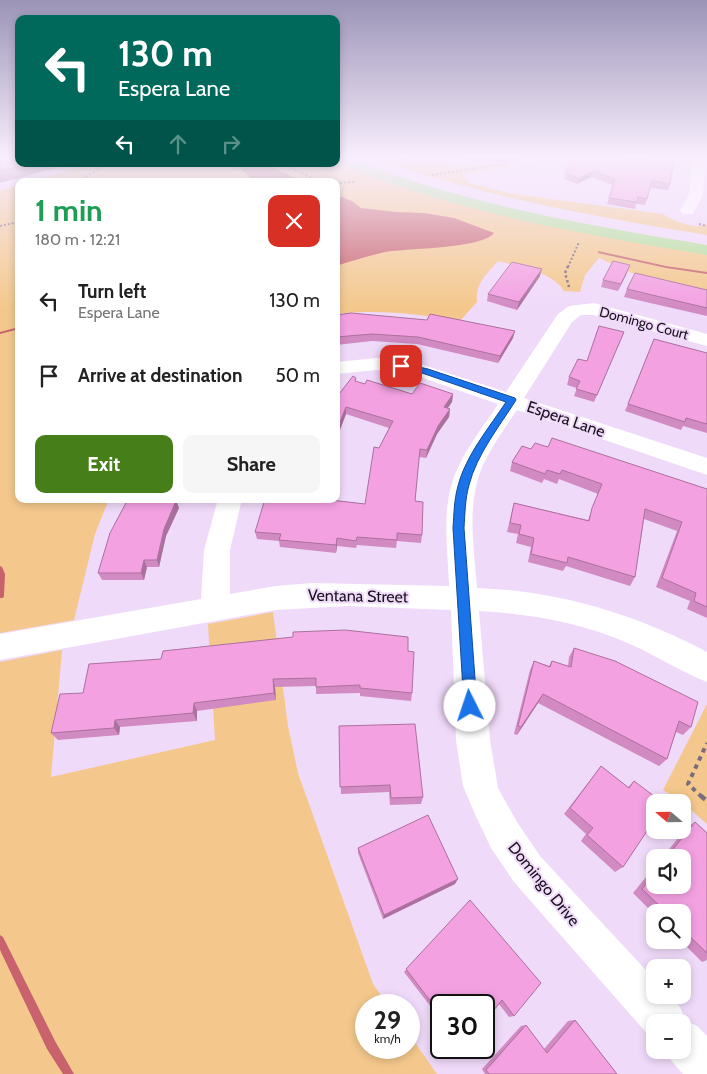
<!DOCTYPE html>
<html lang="en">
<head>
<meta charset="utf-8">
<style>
	body { margin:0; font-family:Cabin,sans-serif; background:#f6f6f6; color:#222; height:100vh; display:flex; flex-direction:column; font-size:19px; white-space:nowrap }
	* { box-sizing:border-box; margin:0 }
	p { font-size:16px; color:#767676 }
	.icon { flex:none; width:28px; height:28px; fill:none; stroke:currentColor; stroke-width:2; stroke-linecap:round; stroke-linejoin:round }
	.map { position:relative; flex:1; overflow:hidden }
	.side { position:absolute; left:15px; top:178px; width:325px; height:325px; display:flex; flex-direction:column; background:#fff; border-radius:10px; box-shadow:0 2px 8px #0003 }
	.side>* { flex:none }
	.hud { position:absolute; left:15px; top:15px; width:325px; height:152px; border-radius:10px; box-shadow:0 2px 8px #0003; background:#00695c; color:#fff; overflow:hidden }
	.needle { width:32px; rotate:290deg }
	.fabs { position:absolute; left:646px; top:794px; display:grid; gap:10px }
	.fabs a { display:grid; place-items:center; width:45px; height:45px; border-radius:10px; background:#fff; box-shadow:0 2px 8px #0003; font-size:25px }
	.speed { position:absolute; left:355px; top:994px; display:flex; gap:10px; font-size:25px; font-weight:700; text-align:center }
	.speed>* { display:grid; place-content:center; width:65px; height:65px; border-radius:50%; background:#fff; box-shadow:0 2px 8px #0003; line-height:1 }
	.speed small { font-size:12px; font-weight:400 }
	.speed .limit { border:2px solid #111; border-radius:8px; background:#fff; color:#111 }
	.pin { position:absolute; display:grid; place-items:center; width:42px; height:42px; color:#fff; margin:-21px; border-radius:10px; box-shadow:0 2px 8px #0006 }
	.me { position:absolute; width:55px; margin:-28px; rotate:356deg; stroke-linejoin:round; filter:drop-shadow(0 0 4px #0008) }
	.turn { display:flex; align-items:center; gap:18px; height:105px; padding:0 20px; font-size:22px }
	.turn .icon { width:65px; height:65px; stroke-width:2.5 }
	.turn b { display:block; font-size:35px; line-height:42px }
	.lanes { display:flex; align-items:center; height:48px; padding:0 20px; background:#0003; justify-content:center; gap:25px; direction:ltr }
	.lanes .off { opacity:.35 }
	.round { display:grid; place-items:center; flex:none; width:52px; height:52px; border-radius:10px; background:#f6f6f6 }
	.overview { display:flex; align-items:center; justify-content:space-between; height:85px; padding:0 20px }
	h1 { font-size:30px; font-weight:800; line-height:38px; color:#1e9e55 }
	.button { display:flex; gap:10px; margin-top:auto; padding:10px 20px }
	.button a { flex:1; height:58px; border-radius:10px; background:#467f19; color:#fff; font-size:20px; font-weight:800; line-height:58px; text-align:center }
	.button a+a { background:#f6f6f6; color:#222 }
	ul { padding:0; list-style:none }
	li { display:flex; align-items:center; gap:15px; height:75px; padding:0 20px }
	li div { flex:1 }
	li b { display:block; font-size:19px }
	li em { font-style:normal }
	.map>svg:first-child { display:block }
	.green { fill:#f4c88c }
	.water { fill:#c8636d }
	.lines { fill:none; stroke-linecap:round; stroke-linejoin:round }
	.stream { fill:#c8636d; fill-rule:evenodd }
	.path-far3 { stroke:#7a6c80; stroke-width:2; stroke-dasharray:2 2; stroke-linecap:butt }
	.path-far2 { stroke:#7a6c80; stroke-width:2.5; stroke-dasharray:2.5 2.5; stroke-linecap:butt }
	.path-far1 { stroke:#7a6c80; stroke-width:4; stroke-dasharray:4.5 4.5; stroke-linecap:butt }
	.path { stroke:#7a6c80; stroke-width:4.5; stroke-dasharray:5.5 5.5; stroke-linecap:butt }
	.minor { fill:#fff; fill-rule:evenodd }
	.major { fill:#b3de98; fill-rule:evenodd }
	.wall { fill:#d28ac2 }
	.shaded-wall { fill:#ab719e }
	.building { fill:#f4a1e2; stroke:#ab719e }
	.route { fill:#1a73e8; stroke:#114b97 }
	.labels { text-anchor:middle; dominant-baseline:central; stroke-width:4; stroke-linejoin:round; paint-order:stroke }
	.far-street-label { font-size:14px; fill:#19111c; stroke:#f0dafa }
	.street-label { font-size:16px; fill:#19111c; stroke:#f0dafa }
</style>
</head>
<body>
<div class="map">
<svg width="707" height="1074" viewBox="0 0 707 1074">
	<rect width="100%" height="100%" fill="#f0dafa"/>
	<!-- green -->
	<g class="green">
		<path d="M373 158H443L454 168 505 161 512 166 462 174 469 183 513 194 663 214C673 221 696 230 707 224V235C593 217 482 196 373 158Z"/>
		<path d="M336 162 379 179 707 253V292L632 273 599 258 585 275 580 292 564 291C551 271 519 267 498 261 487 274 475 283 477 302L460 321C419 314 378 309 336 314V181H31L92 164Z"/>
		<polygon points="19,185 19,499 109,499 95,534 74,620 0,633 0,191"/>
		<polygon points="273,612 288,726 298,773 373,984 388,1005 366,1005 366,1048 409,1048 409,1034 437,1074 0,1074 0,662 62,650 51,777 215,740 208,624"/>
		<polygon points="707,704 707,824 682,802 663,790"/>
	</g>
	<!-- water -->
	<g class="water">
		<polygon points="234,164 266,164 302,181 255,181"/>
		<path d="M336 195 352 201 361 208 396 212 424 213 454 218 494 233C482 249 407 248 385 252 368 256 352 261 336 266Z"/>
	</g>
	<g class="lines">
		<!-- stream -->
		<g class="stream">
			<polygon points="598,251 666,266 707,272 707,274 666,268 598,253"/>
			<polygon points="19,327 19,329 0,334 0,332"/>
			<polygon points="0,566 2,567 5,574 4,596 3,598 0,598"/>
			<polygon points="0,935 3,937 55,1041 74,1074 63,1074 47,1049 0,950"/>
		</g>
		<!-- path-far3 -->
		<g class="path-far3">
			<polyline points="401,160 403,158"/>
			<polyline points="284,164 314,179 327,181"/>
			<polyline points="432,175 509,163"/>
			<polyline points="79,181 107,164"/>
			<polyline points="336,183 355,182"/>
			<polyline points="699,224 707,226"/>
			<polyline points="0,226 19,222"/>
			<polyline points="568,267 579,242"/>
		</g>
		<!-- path-far2 -->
		<polyline class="path-far2" points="568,266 565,273 569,287"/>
		<!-- path-far1 -->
		<polyline class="path-far1" points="702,797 688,784 707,743"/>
		<!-- path -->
		<polyline class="path" points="701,796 707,801"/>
		<!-- minor -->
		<g class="minor">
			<polygon points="523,158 540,158 538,161 529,163 524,162"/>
			<polygon points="692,158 706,158 703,194 693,214 683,214 680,211 689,194"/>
			<path d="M594 303 707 334V346L593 315H581L572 322 524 398 707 458V475L517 410C506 426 495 442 486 459 465 499 474 545 477 588 559 591 635 614 707 652V682C681 672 657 656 632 645 583 623 532 614 479 611L490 740 498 788 517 822 540 856 655 980V995H669L680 1007 686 1021 697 1026 707 1036V1074H683L667 1056 664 1050H682V1022H655V1039L650 1037 514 882 491 848 474 812 463 786 456 740 451 610 348 606 276 610 0 660V634L201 599 204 550 218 499H242L230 550V594L276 586 312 583 449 586C448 553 442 516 452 483 461 454 482 429 498 404L414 375 377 370 336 374V362L377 358 417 363 506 392 558 314 569 306Z"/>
		</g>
		<!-- major -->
		<path class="major" d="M336 158H348C464 204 585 225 707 245V255C581 234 455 212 336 163Z"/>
	</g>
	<!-- wall -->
	<g class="wall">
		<polygon points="463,158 519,158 517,162 463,160"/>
		<polygon points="646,158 674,158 670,184 668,190 650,188 645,205 636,204 635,209 607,204 613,185 591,177 577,184 564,179 565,173 645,160"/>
		<polygon points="627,273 618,291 601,287 603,280"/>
		<polygon points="540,276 517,310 487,301 488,294"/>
		<polygon points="627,289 707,290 707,316 624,297"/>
		<polygon points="336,315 513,338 498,363 417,344 372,341 336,345"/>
		<polygon points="624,332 594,402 574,396 577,388 567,385 569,377 587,361"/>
		<polygon points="654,339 707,353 707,433 683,426 681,430 625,411"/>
		<polygon points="356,378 356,382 365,384 412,394 453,394 452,402 447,409 450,409 449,417 437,434 426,458 419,457 415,501 422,535 421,543 397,541 396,548 357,545 356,548 337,546 336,553 280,547 279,541 257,539 255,532 324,499 365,504 379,448 389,428 346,414 336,440 336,398"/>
		<polygon points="548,447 707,489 707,618 687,609 690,601 656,587 677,531 644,519 635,577 630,586 566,566 563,571 528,562 531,547 516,543 518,534 507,532 514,503 588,520 598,494 559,479 557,484 544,479 542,483 510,471 512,462 531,449"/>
		<polygon points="128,499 179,499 177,503 179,508 166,536 159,567 147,567 144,580 102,580 98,573"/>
		<polygon points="293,637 408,651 412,693 411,701 360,696 360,693 316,694 316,686 275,687 276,700 197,711 197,721 120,727 119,735 58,740 51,733 83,693 161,659"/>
		<polygon points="574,648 691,727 683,735 676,732 667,759 659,766 538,703 517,735 514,734 530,670 534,661 549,666 552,661 568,666 569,657"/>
		<polygon points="339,726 423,797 421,804 390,805 389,792 341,794"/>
		<polygon points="601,766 628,787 634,781 623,867 615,872 581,841 586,834 564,814"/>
		<polygon points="695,822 707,833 707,960 702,962 680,940 682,940 682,912 655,912 655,915 633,893 655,866 655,885 682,858 662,858 686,828"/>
		<polygon points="358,848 455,884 383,919 358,853"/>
		<polygon points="470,900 514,1016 509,1017 499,1004 441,1005 441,1020 404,972"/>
		<polygon points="575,1020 617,1074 485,1074 482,1069 521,1026 526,1025 544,1049 568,1021"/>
	</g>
	<!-- shaded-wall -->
	<g class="shaded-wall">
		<polygon points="26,164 70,164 0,183 0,170"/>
		<polygon points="593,171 591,177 577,184 579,178"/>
		<polygon points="630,265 627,273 618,291 621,284"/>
		<polygon points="542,269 540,276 517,310 519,302"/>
		<polygon points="515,331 513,338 498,363 500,356"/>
		<polygon points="453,394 452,402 443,415 444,407"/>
		<polygon points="346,407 346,414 336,440 336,432"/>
		<polygon points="450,409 449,417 437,434 426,458 427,450 438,426"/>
		<polygon points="338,446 338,454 336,464 336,455"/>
		<polygon points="173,499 179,499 177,503 179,508 166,536 159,567 157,560 164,529"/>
		<polygon points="337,538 337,546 336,553 336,545"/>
		<polygon points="144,560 147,567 144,580 141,573"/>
		<polygon points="273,679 275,687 276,700 274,693"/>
		<polygon points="543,694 538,703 517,735 521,727"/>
		<polygon points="194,703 197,711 197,721 193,713"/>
		<polygon points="115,720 120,727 119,735 114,728"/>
		<polygon points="458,879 455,884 383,919 384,915"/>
	</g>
	<!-- building -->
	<g class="building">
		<polygon points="0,158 19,158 19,164 26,164 0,170"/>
		<polygon points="572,158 625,158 645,160 646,158 674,158 670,184 652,181 647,199 638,197 637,202 609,198 615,179 593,171 579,178 565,173"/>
		<polygon points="613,261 630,265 621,284 603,280"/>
		<polygon points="512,262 542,269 519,302 488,294"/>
		<polygon points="635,273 707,290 707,308 627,289"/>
		<polygon points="351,313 427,320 430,314 515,331 500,356 418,337 372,334 336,337 336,315"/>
		<polygon points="599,326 624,332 597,395 576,389 580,381 569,377 578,359 587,361"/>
		<polygon points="654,339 707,353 707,424 686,418 685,422 628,404"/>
		<polygon points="353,376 356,378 355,381 365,384 367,380 412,394 420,383 453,394 444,407 450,409 438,426 427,450 420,449 415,501 423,502 422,535 397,533 397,540 357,537 356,541 337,538 336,545 279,540 281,534 255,532 265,499 322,499 365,504 374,447 379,448 393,421 346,407 336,432 336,398"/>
		<polygon points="552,438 707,489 707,607 694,601 696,593 662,578 682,522 645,509 635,577 568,557 567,563 531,554 534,538 519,534 521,525 510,523 514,503 589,521 592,508 602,484 562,470 560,474 547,470 545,474 512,462 522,446 531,449 535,443 548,447"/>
		<polygon points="336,446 338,446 336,455"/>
		<polygon points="128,499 173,499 173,500 176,501 164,529 157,560 144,560 141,573 98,573 110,533"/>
		<polygon points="345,630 408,637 408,651 414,652 412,693 360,688 360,685 316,687 316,678 273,679 274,693 194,703 193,713 115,720 114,728 51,733 60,694 83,693 89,664 161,659 163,651 293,637 293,632"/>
		<polygon points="574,648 615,661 698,702 691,727 679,721 667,759 543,694 521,727 518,726 534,661 550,667 552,661 571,667"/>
		<polygon points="415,724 423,797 391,798 390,785 340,787 339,726"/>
		<polygon points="601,766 629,788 634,781 662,802 655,802 655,819 623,867 587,835 593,828 570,808"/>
		<polygon points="428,815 458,879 384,915 358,848"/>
		<polygon points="695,822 707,833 707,953 682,929 682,912 666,912 642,889 655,872 655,885 682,885 682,858 666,858"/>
		<polygon points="470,900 541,983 514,1016 502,1000 484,1022 484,1005 441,1005 441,1015 406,969"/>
		<polygon points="575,1020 617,1074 489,1074 486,1070 526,1025 547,1053"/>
	</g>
	<!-- sky -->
	<linearGradient id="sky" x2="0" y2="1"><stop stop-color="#9b94b7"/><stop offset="0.51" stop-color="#f8eefd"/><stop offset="1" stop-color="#f8eefd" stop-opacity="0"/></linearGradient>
	<rect width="707" height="308" fill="url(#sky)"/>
	<!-- route -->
	<path class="route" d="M401 363 428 369 515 398 516 400C499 427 477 454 469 485 465 499 465 514 464 528L477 706 475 710 470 712 466 710 464 706 453 528C454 514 454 500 458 486 466 455 489 428 506 402L422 373 398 367V364Z"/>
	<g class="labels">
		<!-- far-street labels -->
		<g class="far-street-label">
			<text transform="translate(644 323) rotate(15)">Domingo Court</text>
		</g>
		<!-- street labels -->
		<g class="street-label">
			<text transform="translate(566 419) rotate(19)">Espera Lane</text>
			<text transform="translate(358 596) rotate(1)">Ventana Street</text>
			<text transform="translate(544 884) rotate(51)">Domingo Drive</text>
		</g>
	</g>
</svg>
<div class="fabs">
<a><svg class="needle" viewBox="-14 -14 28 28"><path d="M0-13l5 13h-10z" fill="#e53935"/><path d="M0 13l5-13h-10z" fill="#767676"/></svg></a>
<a><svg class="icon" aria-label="sound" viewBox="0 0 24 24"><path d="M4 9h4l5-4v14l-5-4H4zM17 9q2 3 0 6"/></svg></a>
<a><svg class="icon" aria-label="search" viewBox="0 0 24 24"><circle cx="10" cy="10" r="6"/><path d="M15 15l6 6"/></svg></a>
<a>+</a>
<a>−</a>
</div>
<div class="speed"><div>29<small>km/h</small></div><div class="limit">30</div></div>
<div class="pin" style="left:401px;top:366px;background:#d93025"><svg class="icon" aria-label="arrive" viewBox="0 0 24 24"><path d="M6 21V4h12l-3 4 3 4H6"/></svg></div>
<svg class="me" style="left:470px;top:706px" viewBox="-20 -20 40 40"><circle r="19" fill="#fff"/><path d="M0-13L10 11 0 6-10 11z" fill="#1a73e8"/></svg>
<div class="hud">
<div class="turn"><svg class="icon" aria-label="left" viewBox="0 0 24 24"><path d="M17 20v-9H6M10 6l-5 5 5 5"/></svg><div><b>130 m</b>Espera Lane</div></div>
<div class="lanes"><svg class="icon" aria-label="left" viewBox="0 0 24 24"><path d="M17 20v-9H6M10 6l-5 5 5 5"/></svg><svg class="icon off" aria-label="ahead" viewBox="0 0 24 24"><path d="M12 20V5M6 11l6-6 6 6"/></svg><svg class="icon off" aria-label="right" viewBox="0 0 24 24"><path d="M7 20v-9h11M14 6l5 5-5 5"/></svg></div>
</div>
<section class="side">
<div class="overview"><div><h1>1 min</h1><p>180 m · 12:21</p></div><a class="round" style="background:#d93025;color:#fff"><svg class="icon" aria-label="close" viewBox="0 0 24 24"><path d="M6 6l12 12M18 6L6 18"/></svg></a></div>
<ul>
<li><svg class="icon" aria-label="left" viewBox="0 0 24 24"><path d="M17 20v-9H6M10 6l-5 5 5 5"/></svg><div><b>Turn left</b><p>Espera Lane</p></div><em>130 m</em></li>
<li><svg class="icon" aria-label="arrive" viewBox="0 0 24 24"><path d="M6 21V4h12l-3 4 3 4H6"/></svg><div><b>Arrive at destination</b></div><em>50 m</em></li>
</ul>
<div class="button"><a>Exit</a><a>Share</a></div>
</section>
</div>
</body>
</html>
